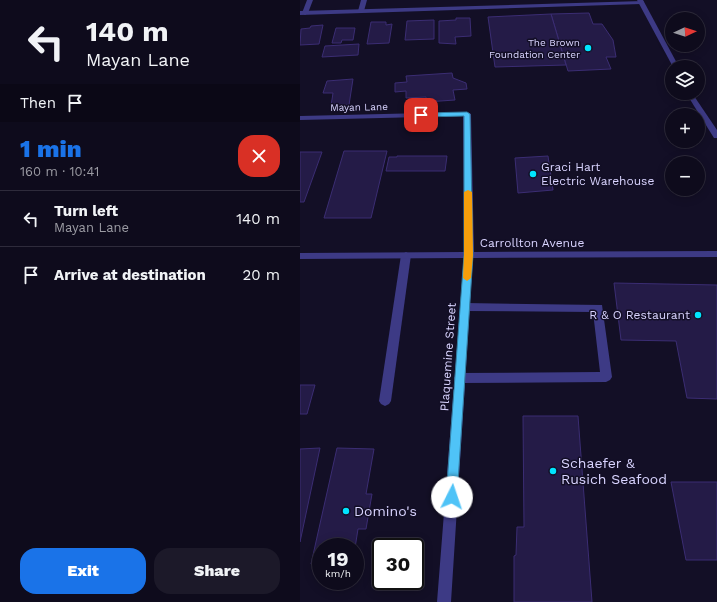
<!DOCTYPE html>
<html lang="en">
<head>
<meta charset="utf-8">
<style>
	body { margin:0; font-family:"Work Sans",sans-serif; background:#1c1929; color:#f1f3f6; height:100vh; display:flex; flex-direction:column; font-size:15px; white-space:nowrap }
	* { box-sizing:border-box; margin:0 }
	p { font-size:13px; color:#9b9ba3 }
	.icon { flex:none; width:22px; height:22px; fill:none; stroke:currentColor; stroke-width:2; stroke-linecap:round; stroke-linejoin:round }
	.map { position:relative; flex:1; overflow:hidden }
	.sheet { display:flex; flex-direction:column; background:#0e0b1c; width:300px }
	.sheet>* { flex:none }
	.guide { background:#0e0b1c; color:#f1f3f6; overflow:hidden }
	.needle { width:26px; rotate:86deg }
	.buttons { position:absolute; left:365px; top:12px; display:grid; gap:8px }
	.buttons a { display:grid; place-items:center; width:40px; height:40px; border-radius:50%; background:#0e0b1c; box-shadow:0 2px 10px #0003,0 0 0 1px #2e2b3b; font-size:20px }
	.speed { position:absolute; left:12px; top:538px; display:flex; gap:8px; font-size:20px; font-weight:700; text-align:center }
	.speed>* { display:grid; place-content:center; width:52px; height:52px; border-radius:50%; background:#0e0b1c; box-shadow:0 2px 10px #0003,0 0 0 1px #2e2b3b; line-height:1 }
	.speed small { font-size:10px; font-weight:400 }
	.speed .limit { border:2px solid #111; border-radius:6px; background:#fff; color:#111 }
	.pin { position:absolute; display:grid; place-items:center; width:34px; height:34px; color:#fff; margin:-17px; border-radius:8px; box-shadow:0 2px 6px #0006 }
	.me { position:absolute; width:44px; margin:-22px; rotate:4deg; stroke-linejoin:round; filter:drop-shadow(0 0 3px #0008) }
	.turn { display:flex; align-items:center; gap:14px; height:84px; padding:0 20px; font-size:18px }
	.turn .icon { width:52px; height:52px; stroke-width:2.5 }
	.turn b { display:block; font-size:28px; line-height:34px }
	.then { display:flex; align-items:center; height:38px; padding:0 20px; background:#0003; gap:8px; font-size:15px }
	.round { display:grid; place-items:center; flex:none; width:42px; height:42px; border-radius:16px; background:#1c1929 }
	.summary { display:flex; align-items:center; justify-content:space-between; height:68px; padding:0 20px }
	h1 { font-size:24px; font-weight:800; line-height:30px; color:#1a73e8 }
	.action { display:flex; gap:8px; margin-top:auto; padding:8px 20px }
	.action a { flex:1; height:46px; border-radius:16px; background:#1a73e8; color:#fff; font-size:16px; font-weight:800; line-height:46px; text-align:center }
	.action a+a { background:#1c1929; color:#f1f3f6 }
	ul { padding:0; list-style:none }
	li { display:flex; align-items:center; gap:12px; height:56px; padding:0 20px; border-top:1px solid #2e2b3b }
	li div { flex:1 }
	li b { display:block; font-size:15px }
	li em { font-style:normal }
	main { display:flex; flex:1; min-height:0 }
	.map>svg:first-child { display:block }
	.building { fill:#241b47; stroke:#3b2d73 }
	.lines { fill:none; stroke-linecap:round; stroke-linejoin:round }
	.service { fill:#3d3a85; fill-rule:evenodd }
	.minor { fill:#3d3a85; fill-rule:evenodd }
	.tertiary { fill:#3d3a85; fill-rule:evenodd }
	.route { fill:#4fc3f7; stroke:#337fa1 }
	.slow { fill:#f59e0b }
	.poi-dot { fill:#00e5ff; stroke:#130f26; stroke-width:1.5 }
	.labels { text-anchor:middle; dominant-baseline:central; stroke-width:3; stroke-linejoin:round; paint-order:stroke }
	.far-poi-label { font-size:10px; fill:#d9d4ff; stroke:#130f26; text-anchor:end }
	.far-street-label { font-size:10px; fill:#d9d4ff; stroke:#130f26 }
	.poi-label { font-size:12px; fill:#d9d4ff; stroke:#130f26; text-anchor:start }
	.street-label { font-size:12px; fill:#d9d4ff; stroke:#130f26 }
	.near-poi-label { font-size:14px; fill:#d9d4ff; stroke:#130f26; text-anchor:start }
</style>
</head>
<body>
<main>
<section class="sheet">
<div class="guide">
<div class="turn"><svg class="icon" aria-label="left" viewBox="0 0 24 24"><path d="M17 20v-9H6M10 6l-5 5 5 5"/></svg><div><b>140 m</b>Mayan Lane</div></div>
<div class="then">Then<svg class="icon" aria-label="arrive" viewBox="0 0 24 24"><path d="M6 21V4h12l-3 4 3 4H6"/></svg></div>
</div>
<div class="summary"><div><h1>1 min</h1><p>160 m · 10:41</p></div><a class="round" style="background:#d93025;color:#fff"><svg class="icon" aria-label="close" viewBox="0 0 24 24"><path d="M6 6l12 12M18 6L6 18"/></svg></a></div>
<ul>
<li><svg class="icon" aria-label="left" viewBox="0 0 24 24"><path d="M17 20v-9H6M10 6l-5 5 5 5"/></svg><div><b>Turn left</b><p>Mayan Lane</p></div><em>140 m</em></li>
<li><svg class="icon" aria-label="arrive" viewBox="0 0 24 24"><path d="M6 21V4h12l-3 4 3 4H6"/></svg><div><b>Arrive at destination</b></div><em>20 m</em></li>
</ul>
<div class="action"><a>Exit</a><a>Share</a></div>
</section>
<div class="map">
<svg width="417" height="602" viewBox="0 0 417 602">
	<rect width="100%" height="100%" fill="#130f26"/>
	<!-- building -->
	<g class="building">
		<polygon points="289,13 293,24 302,24 313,40 316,57 306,57 311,69 268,71 251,14"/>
		<polygon points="251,14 266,65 195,67 188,17"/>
		<polygon points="156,18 170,18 171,36 155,37 156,44 139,43 139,21 156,20"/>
		<polygon points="134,20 134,39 105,40 107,21"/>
		<polygon points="71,22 86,22 86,25 92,24 89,43 67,44"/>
		<polygon points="23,25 19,44 0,45 1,29 10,28 11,26"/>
		<polygon points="36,28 55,28 53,40 42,40 41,43 32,43"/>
		<polygon points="59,44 58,55 22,57 25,46"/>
		<polygon points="152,73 153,78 166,83 167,89 153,90 155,100 126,102 126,97 106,98 106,91 95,92 95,83 107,82 106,76"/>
		<polygon points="53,79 49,105 31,106 33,93 23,93 27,81"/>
		<polygon points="44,151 87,151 71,218 24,218"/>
		<polygon points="0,152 22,152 4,202 0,202"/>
		<polygon points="97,156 147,156 145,171 86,171 89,157 97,157"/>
		<polygon points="248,156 253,190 218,193 215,158"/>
		<polygon points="314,283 417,285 417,399 387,398 376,341 321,340"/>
		<polygon points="0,385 15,385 7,414 0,414"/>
		<polygon points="223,416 278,416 292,602 214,602 214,556 216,555 217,527 224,527"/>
		<polygon points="20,448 0,542 0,449"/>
		<polygon points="37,448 74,449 66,494 72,494 66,529 58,529 55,548 55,547 21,547 21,564 11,564"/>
		<polygon points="371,482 417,482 417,560 386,560"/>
	</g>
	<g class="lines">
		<!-- service -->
		<g class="service">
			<polygon points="7,0 13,0 8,13 5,15 2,13"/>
			<polygon points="61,0 67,0 64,11 61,13 58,11"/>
			<polygon points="106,252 111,255 91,401 89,404 85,406 81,404 79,401 101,255"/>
			<polygon points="165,303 302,305 312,377 310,380 306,382 160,383 156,381 154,378 156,375 160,373 300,372 293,312 165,311 161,310 160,307 161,304"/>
		</g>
		<!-- minor -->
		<g class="minor">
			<polygon points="343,1 344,2 341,4 0,15 0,11"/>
			<polygon points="167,112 171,114 174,252 417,251 417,257 173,258 151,602 137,602 164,258 0,259 0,253 164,252 163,116 0,120 0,116"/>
		</g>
		<!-- tertiary -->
		<g class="tertiary">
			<polygon points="337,0 343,0 379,67 373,67"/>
			<polygon points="386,93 392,93 417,130 417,138 414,138"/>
		</g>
	</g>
	<!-- route -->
	<polygon class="route" points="167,112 170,114 173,255 157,497 156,501 152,503 147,501 146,497 164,255 164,116 121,117 118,115 121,113"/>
	<!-- slow -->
	<polygon class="slow" points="168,190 172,192 173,255 171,278 167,281 163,278 164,255 164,192"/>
	<!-- markers -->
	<g class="poi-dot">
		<circle cx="288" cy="48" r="4"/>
		<circle cx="233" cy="174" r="4"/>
		<circle cx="398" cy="315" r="4"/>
		<circle cx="253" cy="471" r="4"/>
		<circle cx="46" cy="511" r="4"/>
	</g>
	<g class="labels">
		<!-- far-poi labels -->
		<g class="far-poi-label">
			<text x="280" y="42">The Brown<tspan x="280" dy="12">Foundation Center</tspan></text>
		</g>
		<!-- far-street labels -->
		<g class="far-street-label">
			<text transform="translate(59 107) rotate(-1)">Mayan Lane</text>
		</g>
		<!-- poi labels -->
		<g class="poi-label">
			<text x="241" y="167">Graci Hart<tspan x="241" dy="14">Electric Warehouse</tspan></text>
			<text x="390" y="315" text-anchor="end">R &amp; O Restaurant</text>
		</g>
		<!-- street labels -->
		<g class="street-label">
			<text x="232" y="243">Carrollton Avenue</text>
			<text transform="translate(148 357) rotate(-86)">Plaquemine Street</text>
		</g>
		<!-- near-poi labels -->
		<g class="near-poi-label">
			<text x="261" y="463">Schaefer &amp;<tspan x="261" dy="16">Rusich Seafood</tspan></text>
			<text x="54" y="511">Domino's</text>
		</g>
	</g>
</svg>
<div class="buttons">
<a><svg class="needle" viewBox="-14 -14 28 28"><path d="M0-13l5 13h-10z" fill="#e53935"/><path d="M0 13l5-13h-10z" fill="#9b9ba3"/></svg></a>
<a><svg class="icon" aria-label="layers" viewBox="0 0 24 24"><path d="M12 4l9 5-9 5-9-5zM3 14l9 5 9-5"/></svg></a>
<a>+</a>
<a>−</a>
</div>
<div class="speed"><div>19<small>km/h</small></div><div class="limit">30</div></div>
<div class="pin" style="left:121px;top:115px;background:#d93025"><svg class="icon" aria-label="arrive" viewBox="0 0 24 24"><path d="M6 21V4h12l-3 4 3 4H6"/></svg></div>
<svg class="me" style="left:152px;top:497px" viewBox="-20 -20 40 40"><circle r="19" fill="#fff"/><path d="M0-13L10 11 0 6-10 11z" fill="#4fc3f7"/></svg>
</div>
</main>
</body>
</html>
